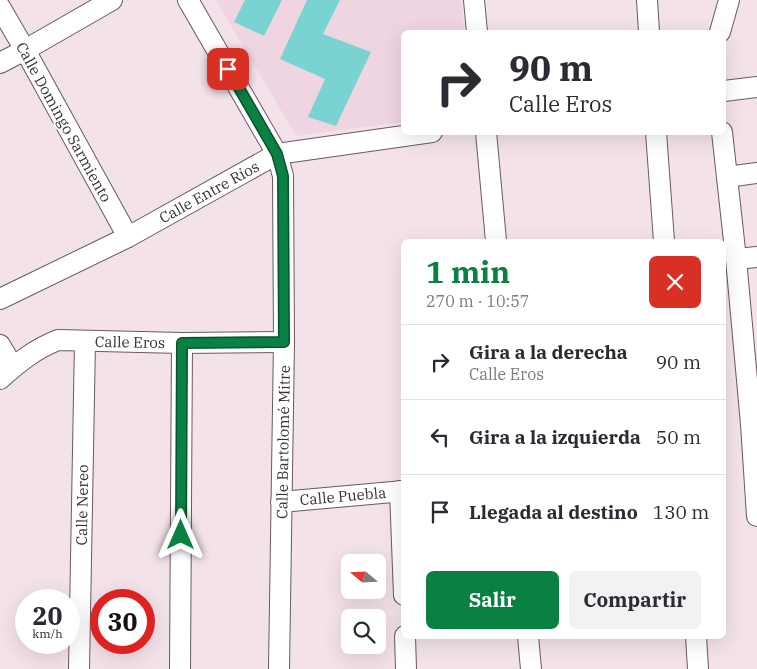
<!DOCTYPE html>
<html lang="es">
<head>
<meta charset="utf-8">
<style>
	body { margin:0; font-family:"IBM Plex Serif",serif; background:#f2f2f3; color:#2b2b33; height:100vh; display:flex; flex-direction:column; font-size:19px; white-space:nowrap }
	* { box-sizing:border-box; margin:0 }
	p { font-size:16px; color:#7c7c81 }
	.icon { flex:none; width:28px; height:28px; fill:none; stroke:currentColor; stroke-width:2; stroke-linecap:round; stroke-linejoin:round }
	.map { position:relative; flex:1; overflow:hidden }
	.panel { position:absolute; left:401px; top:239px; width:325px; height:400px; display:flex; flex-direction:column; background:#fff; border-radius:8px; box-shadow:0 5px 20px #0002 }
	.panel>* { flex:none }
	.guide { position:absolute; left:401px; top:30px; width:325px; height:105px; border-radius:8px; box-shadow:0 5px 20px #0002; background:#fff; color:#2b2b33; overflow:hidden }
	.needle { width:32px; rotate:289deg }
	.fabs { position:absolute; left:341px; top:554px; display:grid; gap:10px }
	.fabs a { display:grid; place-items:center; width:45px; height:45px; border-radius:8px; background:#fff; box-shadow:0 5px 20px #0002; font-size:25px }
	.speed { position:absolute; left:15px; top:589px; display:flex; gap:10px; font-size:25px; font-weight:700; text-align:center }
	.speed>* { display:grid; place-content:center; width:65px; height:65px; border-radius:50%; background:#fff; box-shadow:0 5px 20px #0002; line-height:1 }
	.speed small { font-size:12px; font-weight:400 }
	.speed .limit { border:8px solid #d22; background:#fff; color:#111 }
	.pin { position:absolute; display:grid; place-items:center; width:42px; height:42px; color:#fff; margin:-21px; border-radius:10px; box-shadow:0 2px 8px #0006 }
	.me { position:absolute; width:55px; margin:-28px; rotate:0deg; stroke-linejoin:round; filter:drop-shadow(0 0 4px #0008) }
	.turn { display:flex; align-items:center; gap:18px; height:105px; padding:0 25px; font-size:22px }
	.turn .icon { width:65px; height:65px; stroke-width:2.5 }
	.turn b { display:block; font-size:35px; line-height:42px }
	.round { display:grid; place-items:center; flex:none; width:52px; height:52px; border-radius:8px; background:#f2f2f3 }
	.head { display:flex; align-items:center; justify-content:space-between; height:85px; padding:0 25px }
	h1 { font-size:30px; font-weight:700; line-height:38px; color:#0b8043 }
	.primary-button { display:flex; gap:10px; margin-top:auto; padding:10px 25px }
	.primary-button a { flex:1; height:58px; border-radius:8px; background:#0b8043; color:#fff; font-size:20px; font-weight:700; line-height:58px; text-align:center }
	.primary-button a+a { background:#f2f2f3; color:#2b2b33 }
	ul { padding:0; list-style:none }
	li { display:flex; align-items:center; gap:15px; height:75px; padding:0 25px; border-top:1px solid #e1e1e2 }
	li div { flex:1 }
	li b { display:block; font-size:19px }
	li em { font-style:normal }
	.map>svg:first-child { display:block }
	.built { fill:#eed5e1 }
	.building { fill:#79d4d1 }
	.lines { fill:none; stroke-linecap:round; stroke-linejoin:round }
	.minor-casing { stroke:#695960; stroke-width:22 }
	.minor { stroke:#fff; stroke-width:20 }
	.route-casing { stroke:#07532c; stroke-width:12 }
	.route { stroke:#0b8043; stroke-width:9 }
	.labels { text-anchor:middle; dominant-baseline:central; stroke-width:4; stroke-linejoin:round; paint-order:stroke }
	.street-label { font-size:15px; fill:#383134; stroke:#fff }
</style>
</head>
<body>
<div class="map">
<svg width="757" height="669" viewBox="0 0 757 669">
	<rect width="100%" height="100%" fill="#f4e2ea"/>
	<!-- built -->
	<polygon class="built" points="216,0 461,0 465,32 404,32 404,122 296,136"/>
	<!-- building -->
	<g class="building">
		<polygon points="245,0 282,0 264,36 234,22"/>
		<polygon points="307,0 340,0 323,34 371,52 336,126 308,117 325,79 280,59"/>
	</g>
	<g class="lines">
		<defs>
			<g id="minor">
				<polyline points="188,0 277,154 283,176 284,342 279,669"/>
				<polyline points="474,0 477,32"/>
				<polyline points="647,0 649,32"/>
				<polyline points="0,7 25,50 128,237"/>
				<polyline points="720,32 729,0"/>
				<polyline points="0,63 25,50 112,0"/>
				<polyline points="724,91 757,87"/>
				<polyline points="486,132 496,241"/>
				<polyline points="656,132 664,241"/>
				<polyline points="722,132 736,259 751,424 757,516"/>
				<polyline points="727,177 757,173"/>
				<polyline points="736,259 757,257"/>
				<polyline points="0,299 128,237 277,154 432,132"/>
				<polyline points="0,345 13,367"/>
				<path d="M0 379C19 362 35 349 58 340L182 343 284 342"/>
				<polyline points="400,491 404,595"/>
				<polyline points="281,502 404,491"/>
				<polyline points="405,636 406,669"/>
				<polyline points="528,636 531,669"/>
				<polyline points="696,636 698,669"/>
				<polyline points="79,669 85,341"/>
				<polyline points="180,669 182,343"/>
			</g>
		</defs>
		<!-- minor casing -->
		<use href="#minor" class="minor-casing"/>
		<!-- minor -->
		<use href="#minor" class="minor"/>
	</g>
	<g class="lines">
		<defs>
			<polyline id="route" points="181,535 182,343 284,342 283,176 277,154 228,69"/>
		</defs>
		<!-- route casing -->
		<use href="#route" class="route-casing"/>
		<!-- route -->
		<use href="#route" class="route"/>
	</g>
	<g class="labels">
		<!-- street labels -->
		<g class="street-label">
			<text transform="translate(64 122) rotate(61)">Calle Domingo Sarmiento</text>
			<text transform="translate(209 192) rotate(-29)">Calle Entre Ríos</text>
			<text transform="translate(130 342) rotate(1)">Calle Eros</text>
			<text transform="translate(283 442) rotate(-89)">Calle Bartolomé Mitre</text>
			<text transform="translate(343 496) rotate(-5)">Calle Puebla</text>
			<text transform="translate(82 505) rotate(-89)">Calle Nereo</text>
		</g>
	</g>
</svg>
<div class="fabs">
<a><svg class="needle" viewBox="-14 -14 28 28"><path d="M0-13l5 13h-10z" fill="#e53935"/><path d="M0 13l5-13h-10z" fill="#7c7c81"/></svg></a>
<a><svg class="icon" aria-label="search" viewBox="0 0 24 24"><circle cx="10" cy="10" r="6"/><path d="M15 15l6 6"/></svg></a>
</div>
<div class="speed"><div>20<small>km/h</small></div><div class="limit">30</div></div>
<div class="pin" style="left:228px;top:69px;background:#d93025"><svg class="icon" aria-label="arrive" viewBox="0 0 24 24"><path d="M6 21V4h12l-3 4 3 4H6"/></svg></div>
<svg class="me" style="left:181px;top:535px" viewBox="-20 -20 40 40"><path d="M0-17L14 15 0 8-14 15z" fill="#0b8043" stroke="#fff" stroke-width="4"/></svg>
<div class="guide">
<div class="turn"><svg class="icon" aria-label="right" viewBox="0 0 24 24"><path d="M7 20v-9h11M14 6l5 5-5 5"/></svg><div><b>90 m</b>Calle Eros</div></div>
</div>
<section class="panel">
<div class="head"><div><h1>1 min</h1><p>270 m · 10:57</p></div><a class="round" style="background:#d93025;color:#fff"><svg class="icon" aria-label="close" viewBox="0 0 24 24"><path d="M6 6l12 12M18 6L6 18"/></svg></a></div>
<ul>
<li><svg class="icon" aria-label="right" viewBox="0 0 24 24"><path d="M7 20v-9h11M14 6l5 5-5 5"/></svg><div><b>Gira a la derecha</b><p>Calle Eros</p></div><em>90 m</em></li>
<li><svg class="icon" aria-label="left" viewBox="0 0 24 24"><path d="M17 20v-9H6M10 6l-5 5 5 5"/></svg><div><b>Gira a la izquierda</b></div><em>50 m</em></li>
<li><svg class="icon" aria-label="arrive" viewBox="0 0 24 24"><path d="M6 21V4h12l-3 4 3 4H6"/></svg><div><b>Llegada al destino</b></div><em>130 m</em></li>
</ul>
<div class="primary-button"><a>Salir</a><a>Compartir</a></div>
</section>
</div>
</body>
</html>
